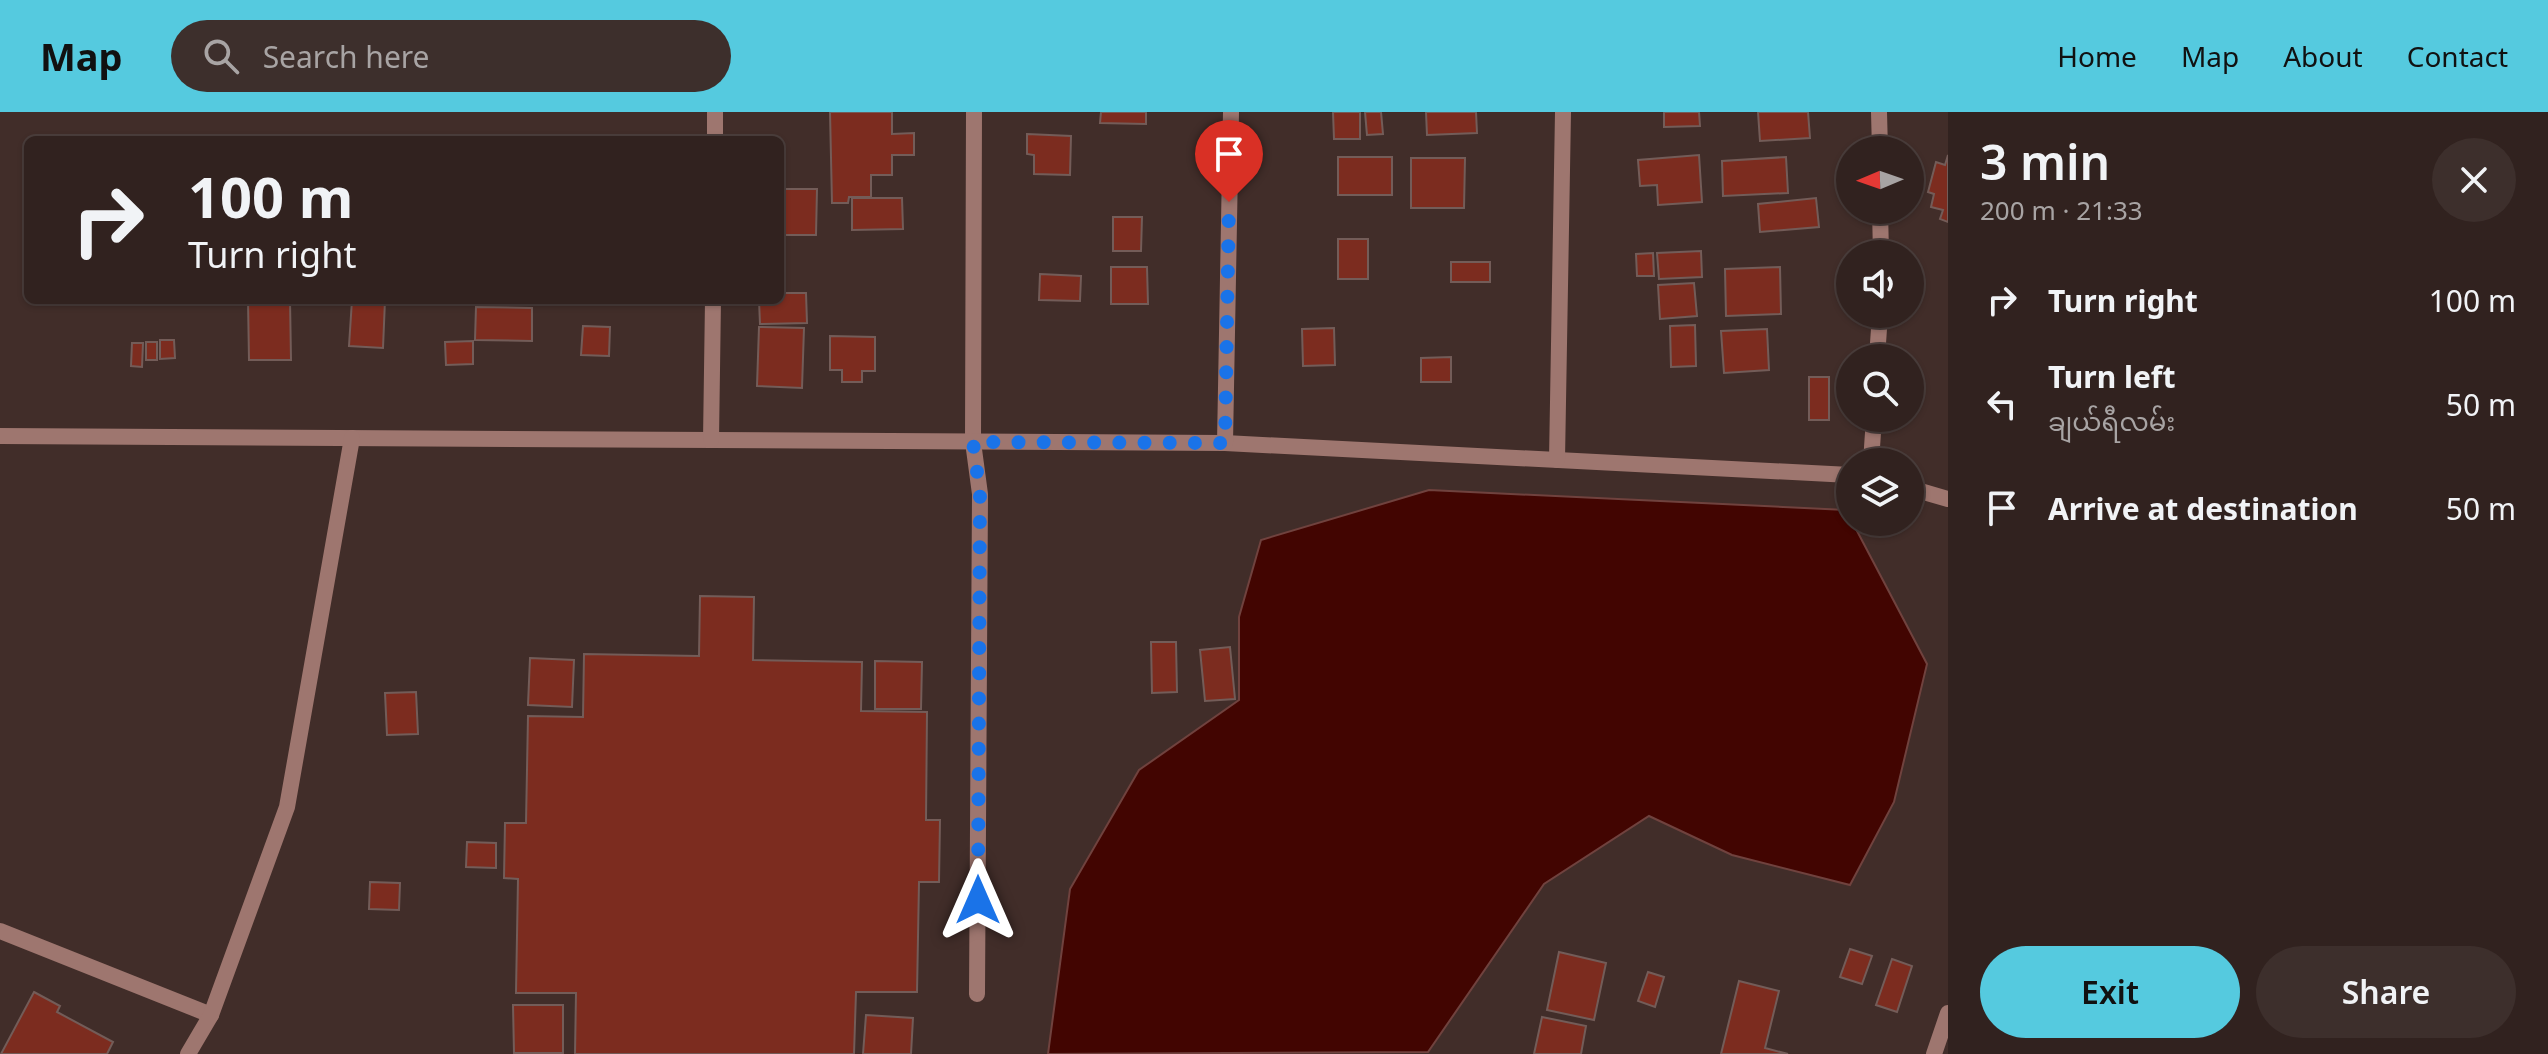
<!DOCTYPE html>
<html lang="en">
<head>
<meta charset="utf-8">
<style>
	body { margin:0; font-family:"Noto Sans","Noto Sans Myanmar",sans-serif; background:#3d2f2c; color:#f1f3f6; height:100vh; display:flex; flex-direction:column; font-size:30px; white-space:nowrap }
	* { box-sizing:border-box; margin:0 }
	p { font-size:26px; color:#a8a4a4 }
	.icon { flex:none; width:44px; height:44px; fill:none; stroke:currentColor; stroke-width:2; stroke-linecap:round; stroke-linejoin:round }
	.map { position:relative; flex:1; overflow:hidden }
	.sheet { display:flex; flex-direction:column; background:#31221f; width:600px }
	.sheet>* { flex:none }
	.hud { position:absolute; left:24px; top:24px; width:760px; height:168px; border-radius:12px; box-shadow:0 2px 6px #0004,0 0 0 2px #4c3f3d; background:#31221f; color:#f1f3f6; overflow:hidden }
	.needle { width:52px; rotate:268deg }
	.tools { position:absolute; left:1836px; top:24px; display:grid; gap:16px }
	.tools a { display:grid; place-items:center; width:88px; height:88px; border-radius:50%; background:#31221f; box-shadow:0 2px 6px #0004,0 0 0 2px #4c3f3d; font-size:40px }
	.pin { position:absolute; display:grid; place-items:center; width:68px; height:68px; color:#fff; margin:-82px -34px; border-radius:50% 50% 50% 0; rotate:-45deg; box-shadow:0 0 8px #0007 }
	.pin .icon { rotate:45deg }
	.me { position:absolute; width:88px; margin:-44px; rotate:0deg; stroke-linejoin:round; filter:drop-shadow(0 0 6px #0008) }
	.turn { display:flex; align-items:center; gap:28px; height:168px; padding:0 32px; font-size:36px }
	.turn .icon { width:104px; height:104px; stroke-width:2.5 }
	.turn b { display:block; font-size:56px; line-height:68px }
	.round { display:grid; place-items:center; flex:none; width:84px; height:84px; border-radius:42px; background:#3d2f2c }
	.overview { display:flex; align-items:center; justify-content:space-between; height:136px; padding:0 32px }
	h1 { font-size:48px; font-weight:600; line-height:60px }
	.button { display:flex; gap:16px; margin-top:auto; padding:16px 32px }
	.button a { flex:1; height:92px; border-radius:48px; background:#55cadf; color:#111; font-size:32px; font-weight:600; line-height:92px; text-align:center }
	.button a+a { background:#3d2f2c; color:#f1f3f6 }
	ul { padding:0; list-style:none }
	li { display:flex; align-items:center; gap:24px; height:104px; padding:0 32px }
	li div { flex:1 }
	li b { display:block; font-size:30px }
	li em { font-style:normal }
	header { display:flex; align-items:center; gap:48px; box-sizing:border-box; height:112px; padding:0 40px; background:#55cadf; color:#111 }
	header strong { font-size:38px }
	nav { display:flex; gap:44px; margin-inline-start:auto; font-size:28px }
	.search { width:560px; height:72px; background:#3d2f2c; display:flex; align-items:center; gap:20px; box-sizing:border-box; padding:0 28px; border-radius:44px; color:#a8a4a4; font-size:30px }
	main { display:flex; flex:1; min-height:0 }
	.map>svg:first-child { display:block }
	.water { fill:#420501; stroke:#70423e; stroke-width:2 }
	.building { fill:#7c2c1f; stroke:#735c58; stroke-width:2 }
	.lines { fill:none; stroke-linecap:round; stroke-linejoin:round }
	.minor { stroke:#9e766f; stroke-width:16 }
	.tertiary { stroke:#9e766f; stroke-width:16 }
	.route { stroke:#1a73e8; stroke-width:14; stroke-dasharray:0 25.2 }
</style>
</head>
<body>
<header>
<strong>Map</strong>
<div class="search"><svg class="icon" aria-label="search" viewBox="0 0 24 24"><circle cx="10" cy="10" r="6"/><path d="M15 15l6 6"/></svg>Search here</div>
<nav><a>Home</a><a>Map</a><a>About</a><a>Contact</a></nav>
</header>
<main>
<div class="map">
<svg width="1948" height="942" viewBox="0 0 1948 942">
	<rect width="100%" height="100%" fill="#412d29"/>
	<!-- water -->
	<polygon class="water" points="1429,378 1846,398 1927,552 1894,690 1850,773 1732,743 1649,704 1544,772 1428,940 1048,942 1070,777 1139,658 1239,588 1239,505 1261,428"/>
	<!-- building -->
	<g class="building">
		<polygon points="830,0 892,0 892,22 914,21 914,43 892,43 892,63 871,63 871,85 849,85 848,91 832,91"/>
		<polygon points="1101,0 1146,0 1146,12 1100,11"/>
		<polygon points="1333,0 1360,0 1360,27 1334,27"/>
		<polygon points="1365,0 1381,0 1383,22 1367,23"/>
		<polygon points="1426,0 1476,0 1477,21 1427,23"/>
		<polygon points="1664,0 1699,0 1700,14 1664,15"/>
		<polygon points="1758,0 1808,0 1810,26 1760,29"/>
		<polygon points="1027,22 1071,24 1070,63 1034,62 1034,43 1027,42"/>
		<polygon points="1699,43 1702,90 1658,93 1657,73 1640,74 1638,48"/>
		<polygon points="1948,43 1948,110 1940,107 1943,98 1931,95 1934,82 1928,80 1936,50 1945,53"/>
		<rect x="1338" y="45" width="54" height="38"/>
		<polygon points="1786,45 1788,81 1723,84 1722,49"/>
		<polygon points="1411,46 1465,46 1464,96 1411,96"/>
		<polygon points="780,77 817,77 816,123 780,123"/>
		<polygon points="852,86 902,86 903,117 852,118"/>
		<polygon points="1816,86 1819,115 1760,120 1758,92"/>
		<polygon points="1113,105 1142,105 1141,139 1113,139"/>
		<rect x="1338" y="127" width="30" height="40"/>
		<polygon points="1701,139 1702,165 1659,167 1657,141"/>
		<polygon points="1653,141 1654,164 1637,164 1636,142"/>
		<rect x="1451" y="150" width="39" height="20"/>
		<polygon points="1111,155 1147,155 1148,192 1111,192"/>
		<polygon points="1780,155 1781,202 1726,204 1725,157"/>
		<polygon points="1040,162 1081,164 1080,189 1039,188"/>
		<polygon points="1694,171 1697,204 1660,207 1658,173"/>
		<polygon points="780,181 806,181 807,211 760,212 759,188 780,188"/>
		<polygon points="248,188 290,188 291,248 249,248"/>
		<polygon points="352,188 385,188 383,236 349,234"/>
		<polygon points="476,195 532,196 532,229 475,228"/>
		<polygon points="1695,213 1696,254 1671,255 1670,214"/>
		<polygon points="583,214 610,215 609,244 581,243"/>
		<polygon points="759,215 804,216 802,276 757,274"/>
		<polygon points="1334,216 1335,253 1303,254 1302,217"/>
		<polygon points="1767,217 1769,258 1724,261 1721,219"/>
		<polygon points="830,224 875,225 875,259 862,259 862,270 842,270 842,258 830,258"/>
		<polygon points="160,228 174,228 175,246 160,247"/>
		<polygon points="473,229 473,252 446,253 445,230"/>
		<rect x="146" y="230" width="11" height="18"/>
		<polygon points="132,231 143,231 142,255 131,254"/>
		<polygon points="1451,245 1451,270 1421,270 1421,246"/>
		<rect x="1809" y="265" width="20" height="43"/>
		<polygon points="700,484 754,485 753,548 862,550 861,599 927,600 926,708 940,708 939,770 919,770 917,880 856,880 854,942 575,942 576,881 516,881 518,767 504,766 505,711 526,711 528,604 583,605 584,542 699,544"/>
		<polygon points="1151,530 1176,530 1177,580 1152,581"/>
		<polygon points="1230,535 1235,587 1205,589 1200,538"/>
		<polygon points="530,546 574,548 572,595 528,593"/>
		<polygon points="875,549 922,550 921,597 875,597"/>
		<polygon points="416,580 418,622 387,623 385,581"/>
		<polygon points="467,730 496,731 496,756 466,755"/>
		<polygon points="370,770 400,771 399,798 369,797"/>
		<polygon points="1850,837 1872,844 1862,872 1840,865"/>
		<polygon points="1559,840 1606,851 1594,908 1547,898"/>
		<polygon points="1892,847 1912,854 1897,900 1876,893"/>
		<polygon points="1648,860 1664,865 1655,895 1638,889"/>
		<polygon points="1739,869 1779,879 1765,936 1788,942 1721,942"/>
		<polygon points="34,880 60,894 57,900 113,930 107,942 1,942"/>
		<polygon points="513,893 563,893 563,941 514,941"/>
		<polygon points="866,903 913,906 911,942 863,942"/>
		<polygon points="1542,905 1586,914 1581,942 1534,942"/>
	</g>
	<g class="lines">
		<!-- minor -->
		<g class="minor">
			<polyline points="974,0 973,330 980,382 977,882"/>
			<polyline points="1879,0 1880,38"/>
			<polyline points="715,28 715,0"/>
			<polyline points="1880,98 1881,142"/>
			<polyline points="1877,246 1880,202"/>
			<polyline points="0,324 1225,331 1850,363"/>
			<polyline points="711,328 713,188"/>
			<polyline points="1557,348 1563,0"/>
			<polyline points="1871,350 1874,306"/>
			<polyline points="1910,376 1948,387"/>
			<polyline points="0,819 211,903"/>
			<polyline points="188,942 211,903 287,695 352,326"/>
			<polyline points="1934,942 1948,901"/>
		</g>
		<!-- tertiary -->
		<polyline class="tertiary" points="1225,331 1231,0"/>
	</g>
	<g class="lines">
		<!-- route -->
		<polyline class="route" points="978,788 980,382 973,330 1225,331 1229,90"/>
	</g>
</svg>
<div class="tools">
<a><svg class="needle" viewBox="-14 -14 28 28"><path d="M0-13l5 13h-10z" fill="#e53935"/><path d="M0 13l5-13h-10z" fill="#a8a4a4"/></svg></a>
<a><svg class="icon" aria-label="sound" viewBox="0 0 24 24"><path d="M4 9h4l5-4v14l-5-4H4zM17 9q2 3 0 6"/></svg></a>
<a><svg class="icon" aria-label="search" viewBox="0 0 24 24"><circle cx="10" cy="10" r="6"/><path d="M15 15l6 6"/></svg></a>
<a><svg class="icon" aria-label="layers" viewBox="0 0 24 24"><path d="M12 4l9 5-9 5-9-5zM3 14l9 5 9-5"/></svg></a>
</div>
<div class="pin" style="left:1229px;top:90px;background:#d93025"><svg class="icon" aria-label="arrive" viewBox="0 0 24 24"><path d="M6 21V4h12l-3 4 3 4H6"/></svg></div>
<svg class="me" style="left:978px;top:788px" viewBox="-20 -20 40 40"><path d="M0-17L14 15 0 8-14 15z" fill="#1a73e8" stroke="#fff" stroke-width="4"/></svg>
<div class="hud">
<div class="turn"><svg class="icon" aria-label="right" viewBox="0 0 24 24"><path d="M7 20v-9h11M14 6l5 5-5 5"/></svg><div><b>100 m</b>Turn right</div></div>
</div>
</div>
<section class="sheet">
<div class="overview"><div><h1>3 min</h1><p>200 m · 21:33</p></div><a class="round"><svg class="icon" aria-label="close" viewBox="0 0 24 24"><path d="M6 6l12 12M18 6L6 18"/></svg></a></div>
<ul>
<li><svg class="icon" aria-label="right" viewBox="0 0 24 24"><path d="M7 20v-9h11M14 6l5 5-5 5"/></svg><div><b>Turn right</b></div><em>100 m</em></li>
<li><svg class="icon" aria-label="left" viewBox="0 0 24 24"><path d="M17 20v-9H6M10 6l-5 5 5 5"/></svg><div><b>Turn left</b><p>ချယ်ရီလမ်း</p></div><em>50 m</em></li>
<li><svg class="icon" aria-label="arrive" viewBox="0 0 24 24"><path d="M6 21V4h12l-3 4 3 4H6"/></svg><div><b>Arrive at destination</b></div><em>50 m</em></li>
</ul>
<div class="button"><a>Exit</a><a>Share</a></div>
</section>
</main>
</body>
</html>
